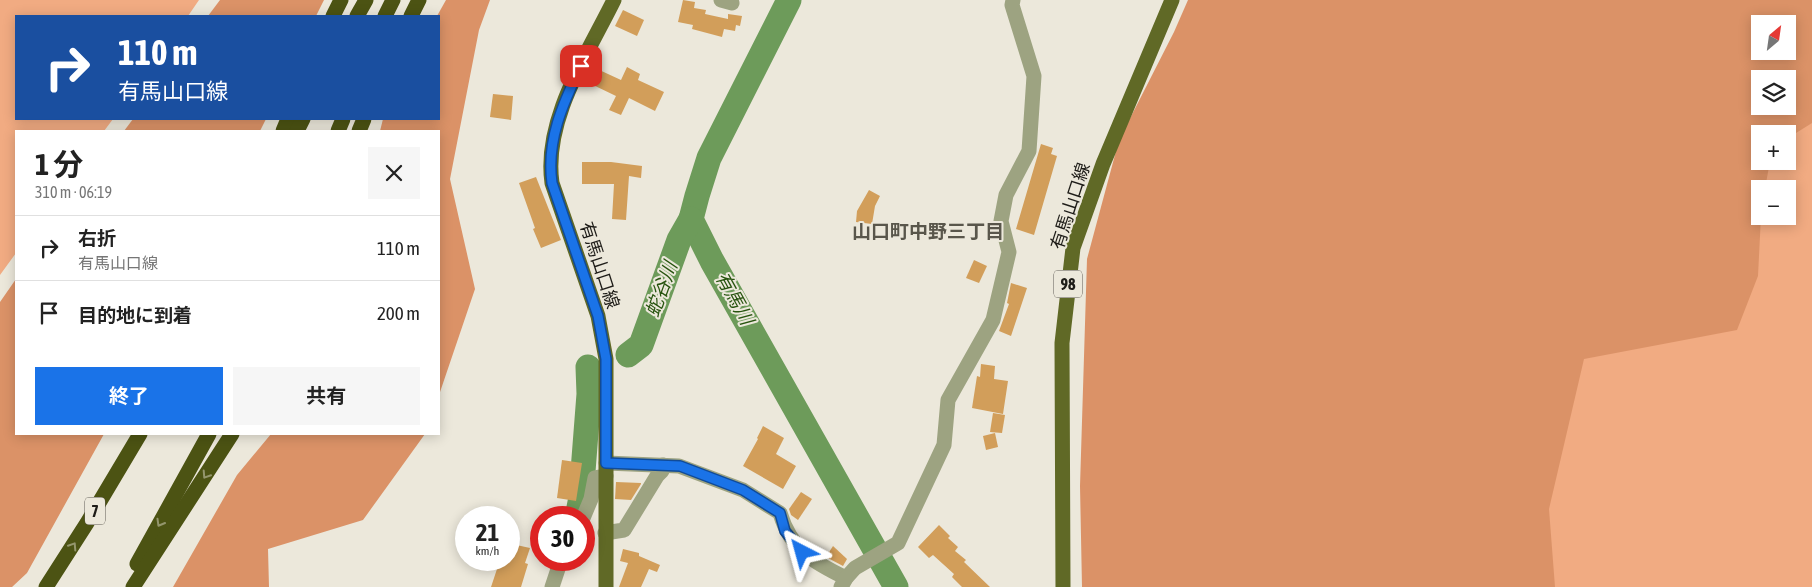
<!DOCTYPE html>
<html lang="ja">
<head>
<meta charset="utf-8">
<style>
	body { margin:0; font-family:"Asap Condensed","Noto Sans JP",sans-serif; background:#f6f6f6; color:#222; height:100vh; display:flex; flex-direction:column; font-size:19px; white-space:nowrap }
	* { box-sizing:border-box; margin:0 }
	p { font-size:16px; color:#767676 }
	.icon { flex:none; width:28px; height:28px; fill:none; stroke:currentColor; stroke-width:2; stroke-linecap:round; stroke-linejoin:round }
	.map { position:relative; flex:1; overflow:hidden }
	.side { position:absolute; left:15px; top:130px; width:425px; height:305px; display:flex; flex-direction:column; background:#fff; border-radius:0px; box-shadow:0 2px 12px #0003 }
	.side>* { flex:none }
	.banner { position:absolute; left:15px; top:15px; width:425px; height:105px; border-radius:0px; box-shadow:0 2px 12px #0003; background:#1a4fa0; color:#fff; overflow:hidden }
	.needle { width:32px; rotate:29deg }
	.controls { position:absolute; left:1751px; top:15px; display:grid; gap:10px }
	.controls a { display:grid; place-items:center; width:45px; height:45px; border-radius:0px; background:#fff; box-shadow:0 2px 12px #0003; font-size:25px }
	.speed { position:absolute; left:455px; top:506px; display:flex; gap:10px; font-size:25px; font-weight:700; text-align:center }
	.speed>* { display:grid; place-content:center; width:65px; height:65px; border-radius:50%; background:#fff; box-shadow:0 2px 12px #0003; line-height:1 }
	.speed small { font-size:12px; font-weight:400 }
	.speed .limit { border:8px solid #d22; background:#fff; color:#111 }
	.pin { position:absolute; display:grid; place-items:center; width:42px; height:42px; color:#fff; margin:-21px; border-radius:10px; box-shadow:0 2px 8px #0006 }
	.me { position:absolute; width:55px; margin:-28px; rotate:321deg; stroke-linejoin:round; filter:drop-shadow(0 0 4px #0008) }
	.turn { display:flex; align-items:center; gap:18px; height:105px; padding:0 20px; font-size:22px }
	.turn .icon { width:65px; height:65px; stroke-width:2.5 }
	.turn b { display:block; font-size:35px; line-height:42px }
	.round { display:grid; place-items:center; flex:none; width:52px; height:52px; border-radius:0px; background:#f6f6f6 }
	.head { display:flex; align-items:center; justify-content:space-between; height:85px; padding:0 20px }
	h1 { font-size:30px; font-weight:700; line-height:38px }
	.action { display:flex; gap:10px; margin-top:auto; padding:10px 20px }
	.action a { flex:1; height:58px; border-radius:0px; background:#1a73e8; color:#fff; font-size:20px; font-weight:700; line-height:58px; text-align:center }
	.action a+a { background:#f6f6f6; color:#222 }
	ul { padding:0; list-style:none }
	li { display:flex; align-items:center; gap:15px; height:65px; padding:0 20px; border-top:1px solid #e0e0e0 }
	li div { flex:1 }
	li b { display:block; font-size:19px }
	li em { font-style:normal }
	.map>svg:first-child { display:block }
	.green { fill:#f1ab82; fill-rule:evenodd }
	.forest { fill:#db9267; fill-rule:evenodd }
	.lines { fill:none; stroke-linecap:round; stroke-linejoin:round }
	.river { stroke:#6d9b5a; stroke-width:25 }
	.building { fill:#d29e5a }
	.minor { stroke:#9da381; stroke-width:15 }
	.major { stroke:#606926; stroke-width:15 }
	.highway { stroke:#4c5313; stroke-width:15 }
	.oneway { stroke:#94966d }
	.route-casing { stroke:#114b97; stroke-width:12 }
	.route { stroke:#1a73e8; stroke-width:9 }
	.labels { text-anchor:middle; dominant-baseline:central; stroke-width:4; stroke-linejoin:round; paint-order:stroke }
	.shield { fill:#ece8db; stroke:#5c5952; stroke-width:1 }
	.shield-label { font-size:16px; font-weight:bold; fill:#1e1c18 }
	.street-label { font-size:18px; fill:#1e1c18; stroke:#ece8db }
	.neighbourhood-label { font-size:19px; font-weight:bold; fill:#59564b; stroke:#ece8db }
	.water-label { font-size:19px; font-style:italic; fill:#27540f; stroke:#ece8db }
</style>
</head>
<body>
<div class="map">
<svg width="1812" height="587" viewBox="0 0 1812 587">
	<rect width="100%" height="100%" fill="#ece8db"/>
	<!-- green -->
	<g class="green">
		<polygon points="0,0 199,0 188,16 16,16 16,119 113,119 104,131 16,131 16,253 0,275"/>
		<path d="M1674 0H1812V587H1490ZM1760 24H1788V51H1760ZM1760 79H1788V106H1760ZM1760 134H1788V161H1760ZM1760 189H1788V216H1760Z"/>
	</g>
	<!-- forest -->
	<g class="forest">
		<polygon points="220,0 324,0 316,16 208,16"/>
		<polygon points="446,0 490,0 479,30 450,179 475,289 439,395 439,131 380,131 383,119 439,119 439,16 437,16"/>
		<path d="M1188 0H1812V123L1788 138V134H1760V161H1770L1765 189H1760L1761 216 1758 276 1737 330 1584 359 1549 509 1555 587H1082L1080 486 1087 259 1119 140 1174 32ZM1760 24H1788V51H1760ZM1760 79H1788V106H1760Z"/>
		<polygon points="133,119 266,119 260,131 124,131"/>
		<polygon points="16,279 16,434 104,434 27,573 12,587 0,587 0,302"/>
		<polygon points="271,434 425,434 363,520 268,549 269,587 173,587 237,475"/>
	</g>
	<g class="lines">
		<!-- river -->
		<g class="river">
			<polyline points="789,0 709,158 697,196 691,219 712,261 896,587"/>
			<polyline points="628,355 641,345 679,240 691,219"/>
			<polyline points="577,518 581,497 589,394 588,367"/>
		</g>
	</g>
	<!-- building -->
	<g class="building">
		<polygon points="683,0 695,2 694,8 706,10 705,14 728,19 728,14 742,16 740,26 736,25 735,31 724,29 722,37 692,29 693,25 678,22"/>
		<polygon points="623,10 644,20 637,36 615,26"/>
		<polygon points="627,67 640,74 638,80 664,92 655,111 629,98 621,115 609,110 616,96 589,83 595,68 621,80"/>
		<polygon points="493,94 513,96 511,120 490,117"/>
		<polygon points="1041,144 1053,148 1051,154 1057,156 1034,235 1016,229"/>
		<polygon points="582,162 611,162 642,166 641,178 629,176 626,220 612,219 614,184 582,184"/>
		<polygon points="536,177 561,240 541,248 533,229 535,228 519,183"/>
		<polygon points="869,190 880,196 875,206 872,224 856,222 857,211"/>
		<polygon points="974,260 987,266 979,283 966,278"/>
		<polygon points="1011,283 1027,288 1011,336 999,331 1009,304 1007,303"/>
		<polygon points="981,364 995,366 994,379 1008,381 1003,414 972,408 977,376 980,377"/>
		<polygon points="993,413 1005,415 1002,433 990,432"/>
		<polygon points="763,426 784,438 776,454 796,466 783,489 743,466 758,439 757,438"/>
		<polygon points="995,433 998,447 986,450 983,436"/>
		<polygon points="562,460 582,463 576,501 557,498"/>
		<polygon points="616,482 641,483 641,484 631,500 615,499"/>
		<polygon points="801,492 812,499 798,520 791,515 789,509"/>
		<polygon points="939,525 950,536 948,538 958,547 955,551 966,560 964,562 990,587 962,587 952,577 954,574 933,555 929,558 918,547"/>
		<polygon points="512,544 530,548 525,563 528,564 521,587 491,587 500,560 509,560"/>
		<polygon points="833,546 847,559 843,566 826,557"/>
		<polygon points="623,549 639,553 639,556 660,565 657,572 649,569 641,587 619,587 628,563 620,561"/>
	</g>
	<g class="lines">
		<!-- minor -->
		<g class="minor">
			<polyline points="721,0 732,3"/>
			<path d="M606 463 679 466 743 490 780 513C791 550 813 562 846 578"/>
			<polyline points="583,518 591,499 595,478 606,476"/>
			<polyline points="605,533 624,530 657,476 662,471 663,465"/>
			<polyline points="552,587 561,560"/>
			<polyline points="841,587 846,578 855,568 898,543 944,445 948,400 993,320 1009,252 1001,221 1006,195 1029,151 1034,76 1012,5 1013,0"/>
		</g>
		<!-- major -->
		<g class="major">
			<path d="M606 587V359L598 316 552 183C543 120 587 55 614 0"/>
			<polyline points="1063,587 1062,343 1073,248 1103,164 1172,0"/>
		</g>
		<!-- highway -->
		<g class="highway">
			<polyline points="333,16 341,0"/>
			<polyline points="357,16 366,0"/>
			<polyline points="385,16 393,0"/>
			<polyline points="411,16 419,0"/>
			<polyline points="283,131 288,119"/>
			<polyline points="297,131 303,119"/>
			<polyline points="338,131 343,119"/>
			<polyline points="359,131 364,119"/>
			<polyline points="137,564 209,434"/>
			<polyline points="46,587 87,523 140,434"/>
			<polyline points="133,587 232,434"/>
		</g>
	</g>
	<!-- one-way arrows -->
	<defs><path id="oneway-chevron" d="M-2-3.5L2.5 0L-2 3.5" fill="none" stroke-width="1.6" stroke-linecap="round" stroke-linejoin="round" transform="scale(1.25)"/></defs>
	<g class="oneway">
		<use href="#oneway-chevron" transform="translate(206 475) rotate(123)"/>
		<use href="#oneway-chevron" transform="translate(160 523) rotate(120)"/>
		<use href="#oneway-chevron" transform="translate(73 546) rotate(-57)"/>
	</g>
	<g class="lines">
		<defs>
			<path id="route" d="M581 66C563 103 546 141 552 183L598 316 606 359V463L680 466 743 490 780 513 785 531 802 552"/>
		</defs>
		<!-- route casing -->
		<use href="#route" class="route-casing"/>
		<!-- route -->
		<use href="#route" class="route"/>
	</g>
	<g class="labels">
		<!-- shield labels -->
		<g class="shield">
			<rect x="1054" y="270.5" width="28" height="27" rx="4"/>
			<rect x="85" y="497.5" width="20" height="27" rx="4"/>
		</g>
		<g class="shield-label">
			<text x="1068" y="284">98</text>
			<text x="95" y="511">7</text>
		</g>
		<!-- street labels -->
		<g class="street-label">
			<text transform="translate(1070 206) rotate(-72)">有馬山口線</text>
			<text transform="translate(600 265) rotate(72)">有馬山口線</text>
		</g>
		<!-- neighbourhood labels -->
		<g class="neighbourhood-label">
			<text x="928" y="231">山口町中野三丁目</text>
		</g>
		<!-- water labels -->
		<g class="water-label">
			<text transform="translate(661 289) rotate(-70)">蛇谷川</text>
			<text transform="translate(735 298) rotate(61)">有馬川</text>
		</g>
	</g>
</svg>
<div class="controls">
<a><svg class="needle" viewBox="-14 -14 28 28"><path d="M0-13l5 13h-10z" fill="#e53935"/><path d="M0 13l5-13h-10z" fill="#767676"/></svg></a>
<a><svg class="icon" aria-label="layers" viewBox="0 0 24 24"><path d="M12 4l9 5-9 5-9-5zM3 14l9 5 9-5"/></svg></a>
<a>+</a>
<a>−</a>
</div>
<div class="speed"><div>21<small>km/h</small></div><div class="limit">30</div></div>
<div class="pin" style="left:581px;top:66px;background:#d93025"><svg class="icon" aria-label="arrive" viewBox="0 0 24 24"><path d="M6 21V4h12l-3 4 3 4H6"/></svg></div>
<svg class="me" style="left:802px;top:552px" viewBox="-20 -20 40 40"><path d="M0-17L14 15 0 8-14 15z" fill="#1a73e8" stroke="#fff" stroke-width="4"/></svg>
<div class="banner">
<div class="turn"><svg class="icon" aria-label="right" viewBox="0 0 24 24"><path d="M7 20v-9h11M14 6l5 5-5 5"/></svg><div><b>110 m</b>有馬山口線</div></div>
</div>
<section class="side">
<div class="head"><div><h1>1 分</h1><p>310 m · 06:19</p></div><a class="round"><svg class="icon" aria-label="close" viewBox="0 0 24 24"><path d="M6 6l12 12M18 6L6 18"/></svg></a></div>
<ul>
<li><svg class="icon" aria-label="right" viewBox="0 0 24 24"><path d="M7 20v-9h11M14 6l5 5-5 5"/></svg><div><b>右折</b><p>有馬山口線</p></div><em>110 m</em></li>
<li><svg class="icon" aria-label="arrive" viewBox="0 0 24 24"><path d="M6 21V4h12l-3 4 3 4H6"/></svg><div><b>目的地に到着</b></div><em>200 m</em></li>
</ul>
<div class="action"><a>終了</a><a>共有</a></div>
</section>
</div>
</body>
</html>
